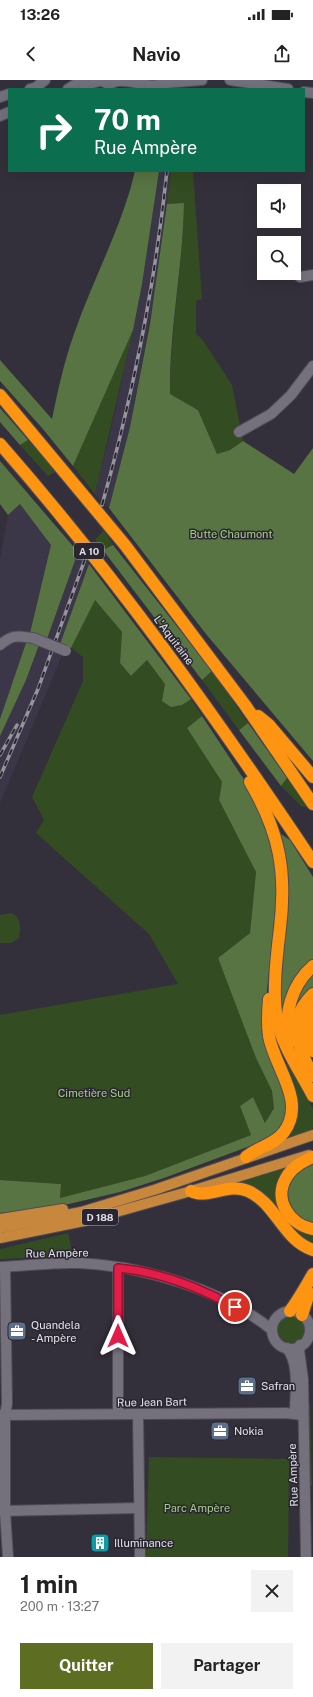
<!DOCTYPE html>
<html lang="fr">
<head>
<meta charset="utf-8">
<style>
	body { margin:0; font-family:"Public Sans",sans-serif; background:#f2f2f2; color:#222; height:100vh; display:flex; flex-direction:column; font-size:15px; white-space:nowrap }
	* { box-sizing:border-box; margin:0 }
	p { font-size:13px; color:#767676 }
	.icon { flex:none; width:22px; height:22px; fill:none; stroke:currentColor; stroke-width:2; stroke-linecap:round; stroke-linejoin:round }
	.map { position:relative; height:1477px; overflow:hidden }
	.side { display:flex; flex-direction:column; background:#fff; flex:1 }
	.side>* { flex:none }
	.banner { position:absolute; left:8px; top:8px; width:297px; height:84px; border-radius:0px; box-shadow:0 4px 16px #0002; background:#0b6e4f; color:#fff; overflow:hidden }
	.tools { position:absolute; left:257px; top:104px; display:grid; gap:8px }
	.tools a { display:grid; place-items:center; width:44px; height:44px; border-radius:0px; background:#fff; box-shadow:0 4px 16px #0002; font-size:20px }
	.pin { position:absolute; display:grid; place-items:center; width:34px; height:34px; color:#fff; margin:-17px; border:2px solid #fff; border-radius:50%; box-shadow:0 1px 4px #0007 }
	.me { position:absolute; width:44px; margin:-22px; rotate:0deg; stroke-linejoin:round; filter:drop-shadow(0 0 3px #0008) }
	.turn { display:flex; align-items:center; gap:14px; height:84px; padding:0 20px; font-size:18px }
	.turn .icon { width:52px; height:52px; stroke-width:2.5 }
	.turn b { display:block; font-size:28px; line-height:34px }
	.round { display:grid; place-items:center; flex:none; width:42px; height:42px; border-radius:0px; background:#f2f2f2 }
	.summary { display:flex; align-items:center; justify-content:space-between; height:68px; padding:0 20px }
	h1 { font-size:24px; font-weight:700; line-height:30px }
	.button { display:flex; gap:8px; margin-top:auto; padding:8px 20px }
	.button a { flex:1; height:46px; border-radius:0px; background:#5d6d22; color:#fff; font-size:16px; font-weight:700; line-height:46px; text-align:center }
	.button a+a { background:#f2f2f2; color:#222 }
	.status { display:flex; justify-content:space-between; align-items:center; height:28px; padding:0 20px; background:#fff; direction:ltr }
	.status svg { height:11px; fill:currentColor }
	header { display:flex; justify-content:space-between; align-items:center; height:52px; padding:0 20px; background:#fff; font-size:18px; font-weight:700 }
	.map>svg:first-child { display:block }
	.built { fill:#3b3748 }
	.green { fill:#344c21 }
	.forest { fill:#587443 }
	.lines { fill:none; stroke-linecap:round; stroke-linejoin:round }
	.minor-casing { stroke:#4f4c55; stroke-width:12 }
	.major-casing { stroke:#4f4c55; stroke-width:12 }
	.highway-casing { stroke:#4f4c55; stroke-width:14 }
	.minor { stroke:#74717d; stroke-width:10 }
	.major { stroke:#c7873d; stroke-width:10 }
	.highway { stroke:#fe9512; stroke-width:12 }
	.rail-casing { stroke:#96949d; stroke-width:3.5 }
	.rail { stroke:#292631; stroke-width:2; stroke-dasharray:6; stroke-linecap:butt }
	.minor-bridge-casing { stroke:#4f4c55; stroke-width:12; stroke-linecap:butt }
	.minor-bridge { stroke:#74717d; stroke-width:10 }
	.route-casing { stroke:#92132f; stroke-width:10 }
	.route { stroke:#e11d48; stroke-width:7 }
	.labels { text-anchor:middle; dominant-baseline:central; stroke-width:3; stroke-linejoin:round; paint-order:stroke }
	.shield { fill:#292631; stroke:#aba9b1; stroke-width:1 }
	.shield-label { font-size:10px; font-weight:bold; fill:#e3e1e8 }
	.park-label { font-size:11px; fill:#a4cf84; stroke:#292631 }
	.street-label { font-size:11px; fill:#e3e1e8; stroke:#292631 }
	.poi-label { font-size:11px; fill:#e3e1e8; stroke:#292631; text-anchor:start }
</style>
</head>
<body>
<div class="status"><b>13:26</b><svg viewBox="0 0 49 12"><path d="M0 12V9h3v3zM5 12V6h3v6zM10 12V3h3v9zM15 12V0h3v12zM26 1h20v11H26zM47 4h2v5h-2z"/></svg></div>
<header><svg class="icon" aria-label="back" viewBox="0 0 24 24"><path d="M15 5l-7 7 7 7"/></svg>Navio<svg class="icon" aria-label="share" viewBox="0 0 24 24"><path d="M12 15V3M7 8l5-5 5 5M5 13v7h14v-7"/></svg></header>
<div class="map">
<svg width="313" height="1477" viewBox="0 0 313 1477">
	<rect width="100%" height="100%" fill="#33303b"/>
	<!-- built -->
	<g class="built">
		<polygon points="159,91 171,91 160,185 130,347 109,428 95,414 116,328 142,204"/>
		<polygon points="20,424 52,463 31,548 0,639 0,480 8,435"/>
		<polygon points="78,472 89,484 60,564 47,559"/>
		<polygon points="39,565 63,573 0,723 0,656 26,600"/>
	</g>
	<!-- green -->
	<g class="green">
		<path d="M171 91H193L202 219 196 221V254L202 259 232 305 243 361 230 370 217 374 198 330 170 314C170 250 183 187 184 124H167Z"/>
		<polygon points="133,250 95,414 73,386"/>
		<polygon points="28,360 56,391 48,396 20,365"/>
		<polygon points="104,450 113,465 103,470 95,460"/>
		<polygon points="94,519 122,552 120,583 131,596 147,580 182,625 191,619 202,636 187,648 222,702 219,720 256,792 250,853 218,878 256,978 272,1011 274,1027 265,1043 253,1017 240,1026 251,1055 145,1096 60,1118 61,1104 0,1100 0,935 178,904 149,854 36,753 44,740 32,717 83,601 83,577 71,568"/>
		<polygon points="212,591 248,643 239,650 202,600"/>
		<polygon points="287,698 308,728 301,726 281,706"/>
		<path d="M11 833C21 836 21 849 19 858L11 863H0V835Z"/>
		<path d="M289 983 313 1029V1048L307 1052 285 1060C302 1022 300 1023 284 986Z"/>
		<polygon points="292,1086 313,1153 313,1164 308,1162 237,1103"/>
		<polygon points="68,1153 73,1176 0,1179 0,1169"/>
		<circle cx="291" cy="1249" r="14"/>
		<polygon points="308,1324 310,1324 312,1406 309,1406"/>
		<polygon points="149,1377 289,1379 288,1477 146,1477"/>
	</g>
	<!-- forest -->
	<g class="forest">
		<path d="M135 91H159L142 204 133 250 73 386 43 349 0 301V280L52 339C58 310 64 282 74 254 93 199 122 147 135 91Z"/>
		<path d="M184 123C183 187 169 250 170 314L198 330 217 374 230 370 243 361 294 394 313 368V681L206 554 109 428 130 347 150 244 167 124Z"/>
		<polygon points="0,328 28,360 20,365 0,342"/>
		<polygon points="0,381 78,472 47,559 30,553 51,465 20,424 8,435 0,424"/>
		<polygon points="113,465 212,591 202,600 103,470"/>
		<polygon points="89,484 191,619 182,625 171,627 162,621 165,604 147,580 131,596 120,583 122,552 95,520 71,568 60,564"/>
		<polygon points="27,560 39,565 26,600 0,656 0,639"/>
		<polygon points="202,636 251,710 275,772 278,800 266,920 287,1014 287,1042 274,1057 164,1098 120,1112 56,1127 0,1133 0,1100 61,1104 60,1118 145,1096 251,1055 240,1026 253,1017 265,1043 274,1028 272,1011 256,978 218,878 250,853 256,792 219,720 222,702 187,648"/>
		<polygon points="248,643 287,698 281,706 239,650"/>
		<polygon points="281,754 290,760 313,797 313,882 285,948 279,933 288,819 286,777 281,764"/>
		<polygon points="313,894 313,908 301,922 297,920 309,898"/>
		<path d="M313 1080V1144C309 1143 304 1142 301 1140 288 1132 283 1114 290 1101 294 1092 305 1086 313 1080Z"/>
	</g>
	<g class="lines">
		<defs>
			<g id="minor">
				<polyline points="99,0 109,4 120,0"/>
				<polyline points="230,0 288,9"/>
				<path d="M119 1C139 0 145 10 166 3"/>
				<polyline points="178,2 202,0"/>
				<polyline points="30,9 35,8 45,0"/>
				<polyline points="68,9 83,0"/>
				<polyline points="82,9 89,4 100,1"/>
				<polyline points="304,12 313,13"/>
				<polyline points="0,17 9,14"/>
				<polyline points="0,36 9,32"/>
				<polyline points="300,197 313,195"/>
				<polyline points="239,352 271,334 291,315 313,286"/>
				<path d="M0 565C13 554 17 556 33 558"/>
				<path d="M0 1187C26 1186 53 1182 79 1183 142 1186 222 1209 272 1250"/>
				<polyline points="5,1187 7,1324 5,1335 5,1431 8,1477"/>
				<polyline points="118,1188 118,1334"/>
				<circle cx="291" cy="1250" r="19"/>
				<polyline points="300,1265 299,1270 303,1299 306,1477"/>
				<path d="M287 1268C300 1285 295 1312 295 1333"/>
				<polyline points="138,1334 140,1477"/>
				<polyline points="0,1335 285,1333 303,1335"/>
				<polyline points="0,1431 139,1428"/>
			</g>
			<g id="major">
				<polyline points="0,1139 63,1129"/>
				<polyline points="0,1148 81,1132 154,1110 313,1055"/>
				<polyline points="0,1158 84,1141 191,1111 309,1075"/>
			</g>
			<g id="highway">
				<polyline points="0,315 125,465 245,625 313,724"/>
				<path d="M0 364C115 495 216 637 313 782"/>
				<polyline points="258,636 269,645 313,697"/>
				<path d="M250 702C279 751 287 791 280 848 277 873 272 913 277 939 282 966 300 991 313 1016"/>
				<path d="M313 914C285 941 297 966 313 996"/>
				<path d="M313 926C305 941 306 956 313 971"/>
				<path d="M292 961C281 936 293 903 313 886"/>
				<path d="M246 1077C257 1067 275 1065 284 1052 307 1021 274 987 269 956 267 944 268 931 269 919"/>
				<path d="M313 1077C302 1082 292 1087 286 1098 273 1120 290 1145 313 1149"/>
				<path d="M191 1111C207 1120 228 1102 248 1111 276 1123 283 1160 313 1170"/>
				<path d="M290 1231C299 1219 306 1206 313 1194"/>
				<polyline points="302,1235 309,1213"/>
			</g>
		</defs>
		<!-- minor casing -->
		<use href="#minor" class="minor-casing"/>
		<!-- major casing -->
		<use href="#major" class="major-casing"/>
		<!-- highway casing -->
		<use href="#highway" class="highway-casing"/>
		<!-- minor -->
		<use href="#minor" class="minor"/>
		<!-- major -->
		<use href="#major" class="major"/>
		<!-- highway -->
		<use href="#highway" class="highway"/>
		<defs>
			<g id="rail">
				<polyline points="170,9 170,0"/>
				<path d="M102 425C133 315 155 204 167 91"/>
				<polyline points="0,675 17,645"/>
				<polyline points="0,697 38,609 85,479"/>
			</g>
		</defs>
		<!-- rail casing -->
		<use href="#rail" class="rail-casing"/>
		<!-- rail -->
		<use href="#rail" class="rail"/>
		<defs>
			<g id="minor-bridge">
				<polyline points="166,3 178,2"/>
				<polyline points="33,558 66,571"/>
			</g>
		</defs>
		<!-- minor-bridge casing -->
		<use href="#minor-bridge" class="minor-bridge-casing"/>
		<!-- minor-bridge -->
		<use href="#minor-bridge" class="minor-bridge"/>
	</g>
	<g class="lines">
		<defs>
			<path id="route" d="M118 1256V1188C159 1192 199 1207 235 1227"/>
		</defs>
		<!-- route casing -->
		<use href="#route" class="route-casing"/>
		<!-- route -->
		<use href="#route" class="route"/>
	</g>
	<!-- icons -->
	<defs>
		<symbol id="office-square" viewBox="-11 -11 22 22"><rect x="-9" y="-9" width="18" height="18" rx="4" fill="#5c6f8a" stroke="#292631"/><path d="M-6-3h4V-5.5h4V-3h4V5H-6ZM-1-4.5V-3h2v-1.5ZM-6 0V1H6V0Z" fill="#fff"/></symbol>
		<symbol id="building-square" viewBox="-11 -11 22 22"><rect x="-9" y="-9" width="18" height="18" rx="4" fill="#0f9aa8" stroke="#292631"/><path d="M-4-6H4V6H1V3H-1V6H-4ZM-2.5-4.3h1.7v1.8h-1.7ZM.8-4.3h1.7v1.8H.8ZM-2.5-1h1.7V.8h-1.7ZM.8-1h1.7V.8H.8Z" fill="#fff"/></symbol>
	</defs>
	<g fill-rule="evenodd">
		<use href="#office-square" x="6" y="1240" width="22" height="22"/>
		<use href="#office-square" x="236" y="1295" width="22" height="22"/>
		<use href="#office-square" x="209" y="1340" width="22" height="22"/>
		<use href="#building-square" x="89" y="1452" width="22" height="22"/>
	</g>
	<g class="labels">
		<!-- shield labels -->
		<g class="shield">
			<rect x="74" y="463" width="30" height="16" rx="3"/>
			<rect x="82" y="1129" width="36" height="16" rx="3"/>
		</g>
		<g class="shield-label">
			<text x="89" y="471">A 10</text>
			<text x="100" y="1137">D 188</text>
		</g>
		<!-- park labels -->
		<g class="park-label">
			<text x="231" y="454">Butte Chaumont</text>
			<text x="94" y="1013">Cimetière Sud</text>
			<text x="197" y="1428">Parc Ampère</text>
		</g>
		<!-- street labels -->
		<g class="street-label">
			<text transform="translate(174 560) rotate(53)">L'Aquitaine</text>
			<text transform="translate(57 1173) rotate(-1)">Rue Ampère</text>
			<text transform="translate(152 1322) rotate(-1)">Rue Jean Bart</text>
			<text transform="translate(293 1395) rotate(-92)">Rue Ampère</text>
		</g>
		<!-- poi labels -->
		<g class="poi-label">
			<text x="31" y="1245">Quandela<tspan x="31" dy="13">- Ampère</tspan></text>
			<text x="261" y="1306">Safran</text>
			<text x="234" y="1351">Nokia</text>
			<text x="114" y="1463">Illuminance</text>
		</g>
	</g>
</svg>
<div class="tools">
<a><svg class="icon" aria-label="sound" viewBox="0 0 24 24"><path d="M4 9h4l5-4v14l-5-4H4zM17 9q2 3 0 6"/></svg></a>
<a><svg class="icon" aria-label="search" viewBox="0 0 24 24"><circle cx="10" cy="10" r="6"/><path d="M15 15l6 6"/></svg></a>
</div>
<div class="pin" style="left:235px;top:1227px;background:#d93025"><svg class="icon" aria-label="arrive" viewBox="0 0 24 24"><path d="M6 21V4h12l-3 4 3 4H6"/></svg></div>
<svg class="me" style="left:118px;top:1256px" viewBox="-20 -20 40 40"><path d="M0-17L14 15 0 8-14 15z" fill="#e11d48" stroke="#fff" stroke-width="4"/></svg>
<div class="banner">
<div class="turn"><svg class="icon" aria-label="right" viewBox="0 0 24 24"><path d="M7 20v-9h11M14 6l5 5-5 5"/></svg><div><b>70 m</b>Rue Ampère</div></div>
</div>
</div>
<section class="side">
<div class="summary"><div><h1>1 min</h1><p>200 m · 13:27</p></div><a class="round"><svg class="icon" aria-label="close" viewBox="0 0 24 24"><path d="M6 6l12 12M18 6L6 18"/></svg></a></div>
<div class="button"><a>Quitter</a><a>Partager</a></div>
</section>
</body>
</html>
